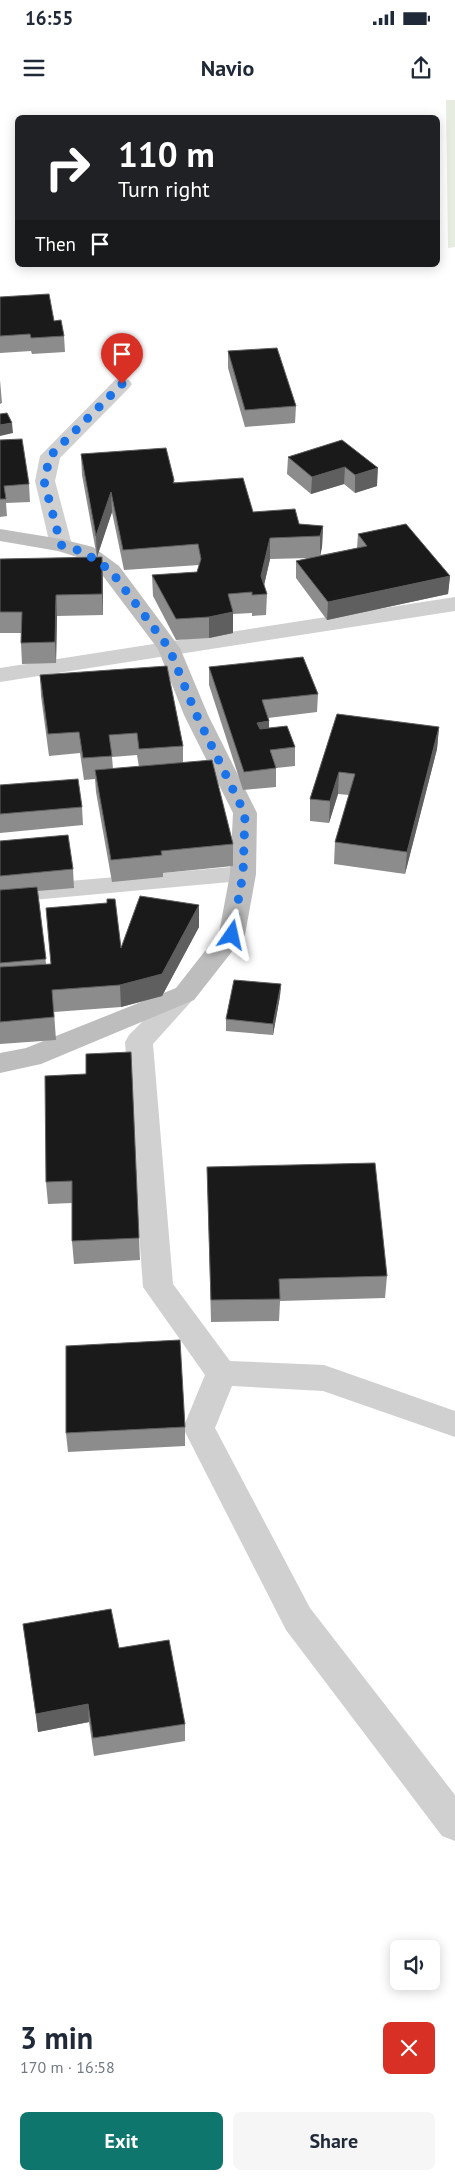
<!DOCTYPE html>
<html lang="en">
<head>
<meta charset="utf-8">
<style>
	body { margin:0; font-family:"PT Sans",sans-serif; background:#f6f6f7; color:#1f2937; height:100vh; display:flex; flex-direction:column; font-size:19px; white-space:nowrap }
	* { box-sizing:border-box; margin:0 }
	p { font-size:16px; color:#747a83 }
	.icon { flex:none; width:28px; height:28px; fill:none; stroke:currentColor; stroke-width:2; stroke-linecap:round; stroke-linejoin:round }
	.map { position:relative; height:1905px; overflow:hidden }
	.drawer { display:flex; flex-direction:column; background:#fff; flex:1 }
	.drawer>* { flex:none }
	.guide { position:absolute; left:15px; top:15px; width:425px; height:152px; border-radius:8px; box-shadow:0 2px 12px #0003; background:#202124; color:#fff; overflow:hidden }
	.fabs { position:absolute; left:390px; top:1840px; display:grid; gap:10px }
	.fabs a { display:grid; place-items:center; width:50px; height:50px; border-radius:8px; background:#fff; box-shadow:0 2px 12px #0003; font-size:25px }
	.pin { position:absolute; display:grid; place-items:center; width:42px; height:42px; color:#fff; margin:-51px -21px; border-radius:50% 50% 50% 0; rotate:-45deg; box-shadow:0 0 5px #0007 }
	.pin .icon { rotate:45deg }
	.me { position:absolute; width:55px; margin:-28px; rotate:11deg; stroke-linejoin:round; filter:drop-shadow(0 0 4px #0008) }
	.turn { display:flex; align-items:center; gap:18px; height:105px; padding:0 20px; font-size:22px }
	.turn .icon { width:65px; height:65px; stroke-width:2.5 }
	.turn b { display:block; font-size:35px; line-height:42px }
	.then { display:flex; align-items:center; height:48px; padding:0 20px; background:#0003; gap:10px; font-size:19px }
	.round { display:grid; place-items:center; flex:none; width:52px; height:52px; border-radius:8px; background:#f6f6f7 }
	.headline { display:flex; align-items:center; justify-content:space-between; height:85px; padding:0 20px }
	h1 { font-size:30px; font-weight:700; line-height:38px }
	.cta { display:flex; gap:10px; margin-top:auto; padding:10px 20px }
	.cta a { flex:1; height:58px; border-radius:8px; background:#0f766e; color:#fff; font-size:20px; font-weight:700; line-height:58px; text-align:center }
	.cta a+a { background:#f6f6f7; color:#1f2937 }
	.status { display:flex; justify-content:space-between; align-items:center; height:35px; padding:0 25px; background:#fff; direction:ltr }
	.status svg { height:14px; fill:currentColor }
	header { display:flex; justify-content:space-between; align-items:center; height:65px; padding:0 20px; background:#fff; font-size:22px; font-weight:700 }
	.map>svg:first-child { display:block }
	.green { fill:#e6ecdf }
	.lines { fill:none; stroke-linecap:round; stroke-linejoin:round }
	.street { fill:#d0d0d0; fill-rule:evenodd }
	.secondary { fill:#bdbdbd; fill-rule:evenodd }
	.wall { fill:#8c8c8c; fill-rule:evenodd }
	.shaded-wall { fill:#5f5f5f }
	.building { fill:#1a1a1a; stroke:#5f5f5f }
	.route { stroke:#1a73e8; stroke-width:9; stroke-dasharray:0 16.2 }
</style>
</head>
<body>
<div class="status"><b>16:55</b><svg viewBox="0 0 49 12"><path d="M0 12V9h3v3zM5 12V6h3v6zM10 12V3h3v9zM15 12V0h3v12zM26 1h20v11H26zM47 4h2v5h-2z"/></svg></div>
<header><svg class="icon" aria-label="menu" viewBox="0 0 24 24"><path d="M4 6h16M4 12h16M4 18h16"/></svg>Navio<svg class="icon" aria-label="share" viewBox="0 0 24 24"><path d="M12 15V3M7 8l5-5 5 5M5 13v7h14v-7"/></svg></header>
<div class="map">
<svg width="455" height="1905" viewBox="0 0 455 1905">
	<rect width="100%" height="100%" fill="#fff"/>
	<!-- green -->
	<polygon class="green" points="446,0 455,0 455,147 448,148"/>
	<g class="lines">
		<!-- street -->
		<g class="street">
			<polygon points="122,278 129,280 132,284 129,288 60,358 55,381 72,445 68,449 61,451 54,449 50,445 35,381 40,356 115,280"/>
			<polygon points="455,497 455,511 0,582 0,568"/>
			<polygon points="243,766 252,768 256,774 252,780 0,803 0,787"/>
			<polygon points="185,885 194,888 198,894 153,944 173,1184 230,1261 324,1265 455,1311 455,1337 323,1291 232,1286 215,1328 310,1508 455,1695 455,1741 442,1736 286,1530 183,1328 205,1275 143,1187 125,942 129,935 176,888"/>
		</g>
		<!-- secondary -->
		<polygon class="secondary" points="0,429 61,439 93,447 119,466 180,548 208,615 257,713 256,774 245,835 194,900 41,964 0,973 0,953 26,948 176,888 219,833 230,774 233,713 184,615 158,549 103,476 77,457 58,451 0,441"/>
	</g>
	<!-- wall -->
	<g class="wall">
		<polygon points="0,197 54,221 64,236 65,252 32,254 31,251 0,253"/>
		<polygon points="228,251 296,306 295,323 245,327 228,268"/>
		<polygon points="0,280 2,303 0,304"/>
		<polygon points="0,340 29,384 30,402 6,403 7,416 0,417"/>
		<polygon points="342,340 377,386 355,393 344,384 311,394 287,374 288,357"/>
		<polygon points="81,354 174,382 253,412 299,424 323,426 322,447 320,455 357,448 358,434 450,476 448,494 327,520 296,478 296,461 310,458 270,459 264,485 267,494 266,515 252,516 252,513 233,514 233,533 209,538 176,540 153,496 152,475 197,472 199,465 124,470 112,412 97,457 82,375"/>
		<polygon points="0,459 103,478 103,515 57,516 56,563 22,564 21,543 21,533 0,533"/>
		<polygon points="209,567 318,594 317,612 268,618 269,621 269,628 295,647 295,666 276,668 276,687 243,690 209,585"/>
		<path d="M40 575 183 646V663L233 744V766L163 773V777L112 782 96 692 95 679 84 680 80 653 49 656 41 596ZM137 655 139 667 113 669 112 657Z"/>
		<polygon points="337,614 439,627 437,649 405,774 334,764 335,742 349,695 338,694 329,723 310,721 310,699"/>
		<polygon points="0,685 82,707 83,725 0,733"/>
		<polygon points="0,741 73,769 74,788 38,791 46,864 51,864 121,848 199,805 199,827 162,896 121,907 54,912 56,940 0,944"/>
		<polygon points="281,884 280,896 273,935 226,931 226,919"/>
		<polygon points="131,952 140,1160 74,1164 72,1141 72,1103 48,1104 46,1082 86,974"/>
		<polygon points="207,1067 387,1176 385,1198 280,1201 279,1221 211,1222"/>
		<polygon points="185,1327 185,1346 68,1352 66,1333"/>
		<polygon points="23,1524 119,1548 185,1624 185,1641 94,1656 89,1622 38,1632"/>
	</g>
	<!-- shaded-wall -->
	<g class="shaded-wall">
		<polygon points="12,323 13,333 0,336 0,325"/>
		<polygon points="345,367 344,384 311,394 312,377"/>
		<polygon points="378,368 377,386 355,393 355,375"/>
		<polygon points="111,392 112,412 97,457 96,436"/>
		<polygon points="323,426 322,447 320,457 320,436"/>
		<polygon points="270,438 270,459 262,494 261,476"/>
		<polygon points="102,457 103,478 103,515 102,494"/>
		<polygon points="450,476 448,494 327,520 328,502"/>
		<polygon points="56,495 57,516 56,563 55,542"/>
		<polygon points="233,512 233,533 209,538 209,517"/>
		<polygon points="269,621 269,640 257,641 257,623"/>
		<polygon points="439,627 437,649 405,774 407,752"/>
		<polygon points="339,672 338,694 329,723 330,701"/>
		<polygon points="199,805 199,827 162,896 121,907 120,885"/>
		<polygon points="281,884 280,896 273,935 273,924"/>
		<polygon points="88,1604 89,1622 38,1632 36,1614"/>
	</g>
	<!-- building -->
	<g class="building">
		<polygon points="49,194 54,221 61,220 64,236 31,238 30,234 0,236 0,197"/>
		<polygon points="277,248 296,306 245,310 228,251"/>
		<polygon points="7,313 12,323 0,325 0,314"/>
		<polygon points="22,339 29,384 4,386 6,399 0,399 0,340"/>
		<polygon points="342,340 378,368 355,375 345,367 312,377 288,357"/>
		<polygon points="166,348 174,380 173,383 243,378 253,412 295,409 299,424 323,426 320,436 270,438 261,476 267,494 252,495 252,492 228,494 233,512 209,517 176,519 152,475 197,472 201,459 198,444 123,450 111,392 96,436 81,354"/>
		<polygon points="406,424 450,476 328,502 296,461 367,446 358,434"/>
		<polygon points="102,457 102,494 56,495 55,542 21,543 22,512 0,512 0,459"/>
		<polygon points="303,557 318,594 262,600 269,621 257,623 260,629 287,626 295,647 270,650 276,668 244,672 209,567"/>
		<polygon points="167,566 183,646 139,649 137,633 109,635 112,656 83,658 79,632 48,634 40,575"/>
		<polygon points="337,614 439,627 407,752 335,742 355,674 339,672 330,701 310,699"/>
		<polygon points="212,660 233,744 161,751 162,755 111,760 95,670"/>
		<polygon points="78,679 82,707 0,714 0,685"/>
		<polygon points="68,735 73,769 0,776 0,741"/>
		<polygon points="37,787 46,859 0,863 0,790"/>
		<polygon points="140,796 199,805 162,874 120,885 52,890 54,917 0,922 0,867 51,864 46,808 107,803 107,799 115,799 121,848"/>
		<polygon points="234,880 281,884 273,924 226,919"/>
		<polygon points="131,952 139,1138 72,1141 72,1081 46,1082 45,976 86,974 86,954"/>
		<polygon points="375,1063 387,1176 279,1179 280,1199 211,1200 207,1067"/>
		<polygon points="180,1240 185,1327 66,1333 66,1246"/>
		<polygon points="111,1509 119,1548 169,1540 185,1624 93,1638 88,1604 36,1614 23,1524"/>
	</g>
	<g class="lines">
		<!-- route -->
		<polyline class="route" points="122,284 50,356 44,381 61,445 84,452 111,471 169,548 196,614 245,714 243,774 232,835"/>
	</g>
</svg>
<div class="fabs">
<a><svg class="icon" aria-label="sound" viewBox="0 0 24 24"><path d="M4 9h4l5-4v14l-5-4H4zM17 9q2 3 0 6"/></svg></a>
</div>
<div class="pin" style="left:122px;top:284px;background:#d93025"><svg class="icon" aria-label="arrive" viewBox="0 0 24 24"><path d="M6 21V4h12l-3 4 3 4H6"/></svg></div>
<svg class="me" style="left:232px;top:835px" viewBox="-20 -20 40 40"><path d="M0-17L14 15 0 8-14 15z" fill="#1a73e8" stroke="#fff" stroke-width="4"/></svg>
<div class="guide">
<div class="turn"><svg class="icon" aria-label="right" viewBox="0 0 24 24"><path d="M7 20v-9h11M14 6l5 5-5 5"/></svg><div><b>110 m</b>Turn right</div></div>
<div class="then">Then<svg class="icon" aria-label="arrive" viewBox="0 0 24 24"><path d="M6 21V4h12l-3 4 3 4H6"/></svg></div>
</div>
</div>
<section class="drawer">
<div class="headline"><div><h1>3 min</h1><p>170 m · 16:58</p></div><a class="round" style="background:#d93025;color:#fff"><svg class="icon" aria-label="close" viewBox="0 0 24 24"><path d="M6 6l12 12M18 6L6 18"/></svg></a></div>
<div class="cta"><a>Exit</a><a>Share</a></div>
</section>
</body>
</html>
